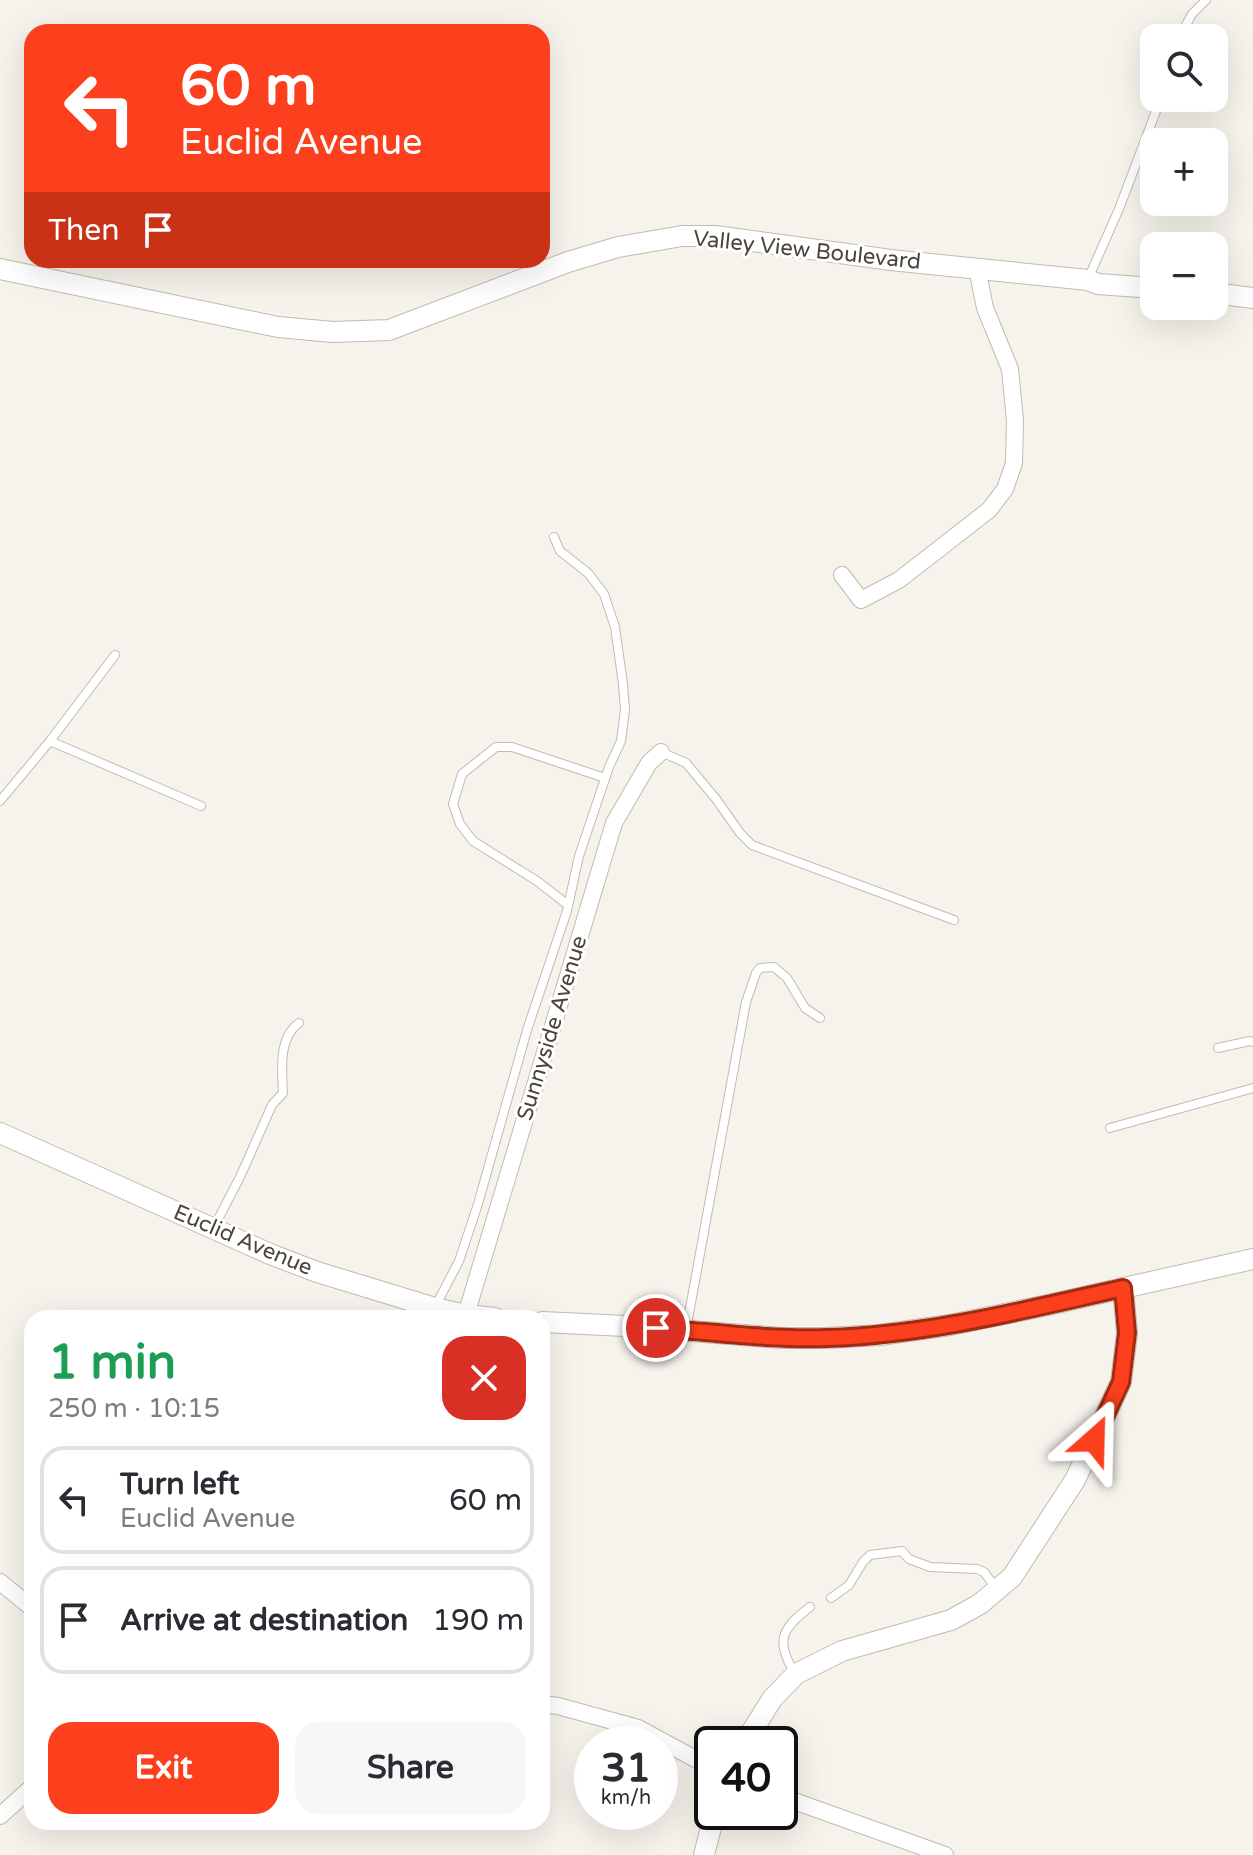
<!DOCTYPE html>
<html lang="en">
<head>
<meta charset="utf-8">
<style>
	body { margin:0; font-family:"Varela Round",sans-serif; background:#f7f7f7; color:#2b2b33; height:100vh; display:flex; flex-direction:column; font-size:30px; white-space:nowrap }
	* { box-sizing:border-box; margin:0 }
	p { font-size:26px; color:#7c7c81 }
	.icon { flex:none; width:44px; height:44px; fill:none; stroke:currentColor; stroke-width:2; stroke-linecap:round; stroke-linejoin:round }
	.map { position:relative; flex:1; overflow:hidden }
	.sheet { position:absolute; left:24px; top:1310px; width:526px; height:520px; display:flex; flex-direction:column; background:#fff; border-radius:24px; box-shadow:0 8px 32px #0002 }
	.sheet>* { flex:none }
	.hud { position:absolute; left:24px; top:24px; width:526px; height:244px; border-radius:24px; box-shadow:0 8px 32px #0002; background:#fc3f1d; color:#fff; overflow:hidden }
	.fabs { position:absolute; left:1140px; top:24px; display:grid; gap:16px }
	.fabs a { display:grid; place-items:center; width:88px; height:88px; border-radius:16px; background:#fff; box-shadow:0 8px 32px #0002; font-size:40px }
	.speed { position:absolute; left:574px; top:1726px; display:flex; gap:16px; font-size:40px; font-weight:700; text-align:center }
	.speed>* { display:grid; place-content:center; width:104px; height:104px; border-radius:50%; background:#fff; box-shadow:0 8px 32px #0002; line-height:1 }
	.speed small { font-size:20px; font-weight:400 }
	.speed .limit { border:4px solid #111; border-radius:12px; background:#fff; color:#111 }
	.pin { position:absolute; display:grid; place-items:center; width:68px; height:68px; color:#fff; margin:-34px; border:4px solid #fff; border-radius:50%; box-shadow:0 2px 8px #0007 }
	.me { position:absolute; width:88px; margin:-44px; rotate:25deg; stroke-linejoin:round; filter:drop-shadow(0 0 6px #0008) }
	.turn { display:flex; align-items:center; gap:28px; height:168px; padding:0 24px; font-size:36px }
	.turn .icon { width:104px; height:104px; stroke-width:2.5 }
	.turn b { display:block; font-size:56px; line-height:68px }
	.then { display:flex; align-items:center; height:76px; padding:0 24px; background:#0003; gap:16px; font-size:30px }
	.round { display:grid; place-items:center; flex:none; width:84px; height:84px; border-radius:24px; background:#f7f7f7 }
	.overview { display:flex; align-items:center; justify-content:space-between; height:136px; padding:0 24px }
	h1 { font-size:48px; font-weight:700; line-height:60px; color:#1e9e55 }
	.primary-button { display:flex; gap:16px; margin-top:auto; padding:16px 24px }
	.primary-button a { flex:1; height:92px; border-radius:24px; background:#fc3f1d; color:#fff; font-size:32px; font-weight:700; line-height:92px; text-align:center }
	.primary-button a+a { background:#f7f7f7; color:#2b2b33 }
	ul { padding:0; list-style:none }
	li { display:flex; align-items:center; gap:24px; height:108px; margin:0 16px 12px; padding:0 8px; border:4px solid #e1e1e2; border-radius:24px }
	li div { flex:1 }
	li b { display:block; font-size:30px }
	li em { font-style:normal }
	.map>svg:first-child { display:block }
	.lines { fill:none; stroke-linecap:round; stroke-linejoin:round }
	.service-casing { stroke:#c2bbae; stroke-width:10 }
	.minor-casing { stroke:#c2bbae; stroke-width:18 }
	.tertiary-casing { stroke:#c2bbae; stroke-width:22 }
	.service { stroke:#fff; stroke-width:8 }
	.minor { stroke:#fff; stroke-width:16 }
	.tertiary { stroke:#fff; stroke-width:20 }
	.route-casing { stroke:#a42913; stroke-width:20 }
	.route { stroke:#fc3f1d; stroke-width:14 }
	.labels { text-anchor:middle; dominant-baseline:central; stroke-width:6; stroke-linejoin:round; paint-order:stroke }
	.street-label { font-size:22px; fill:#4b4439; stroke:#fff }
</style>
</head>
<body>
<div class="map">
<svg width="1253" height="1855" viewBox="0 0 1253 1855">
	<rect width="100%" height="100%" fill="#f6f3ec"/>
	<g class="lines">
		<defs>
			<g id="service">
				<polyline points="1179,38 1192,14 1206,0"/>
				<polyline points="1088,279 1119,209 1161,98"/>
				<polyline points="50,741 201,806"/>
				<polyline points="661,752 686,763 716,799 740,833 752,845 954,920"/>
				<polyline points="0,801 50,741 115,655"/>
				<polyline points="568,905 537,881 473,841 460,824 453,804 462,774 496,747 512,747 605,778"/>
				<polyline points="1218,1048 1250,1041 1253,1042"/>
				<polyline points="1110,1128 1253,1088"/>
				<path d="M214 1227 240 1177 272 1105 283 1093C282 1070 278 1038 299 1023"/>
				<polyline points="435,1307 459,1261 478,1204 527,1030 567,911 579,856 609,767 621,741 625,710 623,684 615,627 604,594 588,573 560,551 554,537"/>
				<polyline points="686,1330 746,1002 756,973 760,968 774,967 787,978 805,1008 820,1018"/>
				<polyline points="831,1598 849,1585 863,1562 870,1555 902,1551 909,1559 930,1567 977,1569 984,1572 996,1588"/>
				<path d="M795 1674C775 1641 781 1629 810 1607"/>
			</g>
			<g id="minor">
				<polyline points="842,575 861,600 899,580 989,510 1005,489 1014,463 1015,421 1010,369 985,308 977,268"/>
				<polyline points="466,1315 614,823 649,763 661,752"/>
				<polyline points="0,1582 32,1608"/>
				<polyline points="542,1704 558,1706 638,1728 712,1768"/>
				<polyline points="780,1796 945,1855"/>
				<polyline points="0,1816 32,1787"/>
			</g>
			<g id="tertiary">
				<polyline points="0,269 278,327 333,332 389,330 568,262 618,247 682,236 715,236 891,260 1088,280 1098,284 1154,288"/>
				<polyline points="1214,293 1253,298"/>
				<polyline points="0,1133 270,1254 317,1272 435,1308 466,1315 495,1318"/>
				<polyline points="542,1322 626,1326 782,1338 826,1338 880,1335 950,1325 1048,1305 1253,1259"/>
				<polyline points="744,1744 772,1699 796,1674 842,1651 951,1620 980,1604 1012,1577 1075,1480 1121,1382 1127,1333 1123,1288"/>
				<polyline points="704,1855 715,1812"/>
			</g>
		</defs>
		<!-- service casing -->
		<use href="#service" class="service-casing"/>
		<!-- minor casing -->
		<use href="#minor" class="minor-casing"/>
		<!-- tertiary casing -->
		<use href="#tertiary" class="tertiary-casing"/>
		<!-- service -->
		<use href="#service" class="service"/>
		<!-- minor -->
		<use href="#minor" class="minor"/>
		<!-- tertiary -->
		<use href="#tertiary" class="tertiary"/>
	</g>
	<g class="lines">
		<defs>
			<path id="route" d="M656 1328C713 1332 770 1340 827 1338 927 1335 1025 1310 1123 1288L1127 1333 1121 1382 1094 1440"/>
		</defs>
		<!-- route casing -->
		<use href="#route" class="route-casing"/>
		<!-- route -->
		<use href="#route" class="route"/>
	</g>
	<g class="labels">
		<!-- street labels -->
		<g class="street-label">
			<text transform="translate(807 250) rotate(6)">Valley View Boulevard</text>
			<text transform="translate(552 1028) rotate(-73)">Sunnyside Avenue</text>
			<text transform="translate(243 1240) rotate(23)">Euclid Avenue</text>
		</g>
	</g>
</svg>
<div class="fabs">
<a><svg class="icon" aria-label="search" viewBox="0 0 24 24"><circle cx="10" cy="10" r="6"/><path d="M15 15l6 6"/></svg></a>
<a>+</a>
<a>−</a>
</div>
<div class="speed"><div>31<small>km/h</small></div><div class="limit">40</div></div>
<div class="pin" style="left:656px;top:1328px;background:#d93025"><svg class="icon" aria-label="arrive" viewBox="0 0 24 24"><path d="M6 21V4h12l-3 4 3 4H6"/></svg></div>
<svg class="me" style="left:1094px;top:1440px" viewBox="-20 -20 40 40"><path d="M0-17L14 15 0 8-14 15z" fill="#fc3f1d" stroke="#fff" stroke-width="4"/></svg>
<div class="hud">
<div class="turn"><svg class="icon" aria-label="left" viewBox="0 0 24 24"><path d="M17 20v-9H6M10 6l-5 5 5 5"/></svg><div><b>60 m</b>Euclid Avenue</div></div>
<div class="then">Then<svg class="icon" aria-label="arrive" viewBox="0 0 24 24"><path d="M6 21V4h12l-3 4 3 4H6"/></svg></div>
</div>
<section class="sheet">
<div class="overview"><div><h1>1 min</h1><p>250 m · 10:15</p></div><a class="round" style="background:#d93025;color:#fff"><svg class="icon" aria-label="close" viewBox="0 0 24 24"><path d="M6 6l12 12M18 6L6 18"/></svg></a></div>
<ul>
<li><svg class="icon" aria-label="left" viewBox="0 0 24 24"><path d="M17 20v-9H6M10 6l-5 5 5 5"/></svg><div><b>Turn left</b><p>Euclid Avenue</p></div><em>60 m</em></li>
<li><svg class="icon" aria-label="arrive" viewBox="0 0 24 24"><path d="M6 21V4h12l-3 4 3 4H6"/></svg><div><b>Arrive at destination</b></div><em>190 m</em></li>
</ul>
<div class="primary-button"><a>Exit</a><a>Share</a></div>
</section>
</div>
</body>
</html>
